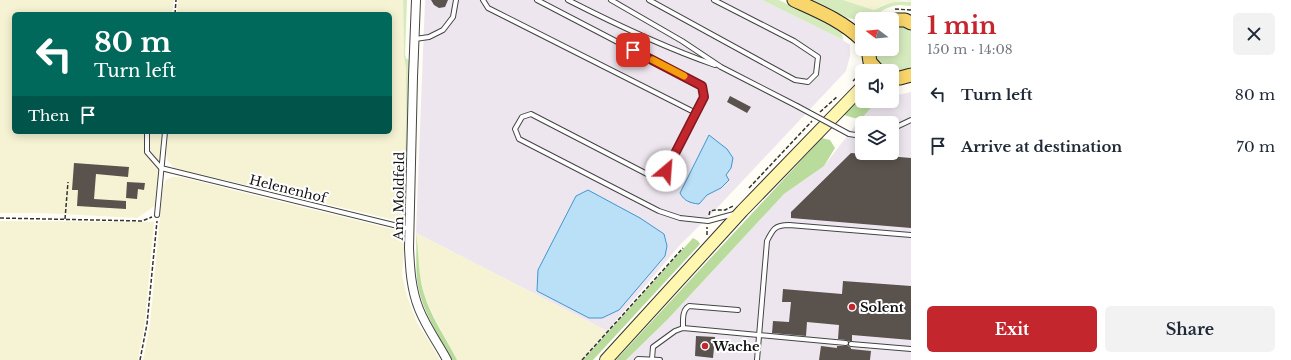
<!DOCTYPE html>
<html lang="en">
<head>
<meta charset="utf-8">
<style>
	body { margin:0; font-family:"Libre Baskerville",serif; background:#f2f2f3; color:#1f2937; height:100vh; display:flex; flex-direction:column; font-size:15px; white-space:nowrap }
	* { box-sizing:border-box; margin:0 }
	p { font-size:13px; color:#747a83 }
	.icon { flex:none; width:22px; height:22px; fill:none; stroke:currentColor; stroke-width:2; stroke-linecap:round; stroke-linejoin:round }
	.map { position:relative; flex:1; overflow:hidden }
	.details { display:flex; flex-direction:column; background:#fff; width:380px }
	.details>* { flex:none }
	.top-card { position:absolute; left:12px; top:12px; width:380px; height:122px; border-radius:6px; box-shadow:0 2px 10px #0003; background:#00695c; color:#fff; overflow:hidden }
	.needle { width:26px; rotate:286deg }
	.buttons { position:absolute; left:855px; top:12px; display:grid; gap:8px }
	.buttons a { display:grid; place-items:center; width:44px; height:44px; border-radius:6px; background:#fff; box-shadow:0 2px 10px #0003; font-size:20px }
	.pin { position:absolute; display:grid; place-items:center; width:34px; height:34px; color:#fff; margin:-17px; border-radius:8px; box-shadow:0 2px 6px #0006 }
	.me { position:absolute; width:44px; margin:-22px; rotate:27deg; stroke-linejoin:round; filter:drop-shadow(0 0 3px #0008) }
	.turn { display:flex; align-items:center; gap:14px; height:84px; padding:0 16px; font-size:18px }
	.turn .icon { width:52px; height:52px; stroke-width:2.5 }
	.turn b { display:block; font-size:28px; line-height:34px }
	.then { display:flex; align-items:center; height:38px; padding:0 16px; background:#0003; gap:8px; font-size:15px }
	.round { display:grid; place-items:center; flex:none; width:42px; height:42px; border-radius:6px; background:#f2f2f3 }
	.headline { display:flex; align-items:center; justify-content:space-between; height:68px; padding:0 16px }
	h1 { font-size:24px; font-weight:700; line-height:30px; color:#c4262e }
	.cta { display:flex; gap:8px; margin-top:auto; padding:8px 16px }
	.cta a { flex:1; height:46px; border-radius:6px; background:#c4262e; color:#fff; font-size:16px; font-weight:700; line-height:46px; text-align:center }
	.cta a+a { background:#f2f2f3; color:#1f2937 }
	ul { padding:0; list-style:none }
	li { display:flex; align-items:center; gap:12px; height:52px; padding:0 16px }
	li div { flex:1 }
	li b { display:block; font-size:15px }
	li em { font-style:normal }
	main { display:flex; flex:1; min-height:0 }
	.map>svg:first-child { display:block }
	.industrial { fill:#eee6ef; fill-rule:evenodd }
	.farmland { fill:#f6f3d4 }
	.green { fill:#d5ebbd }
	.forest { fill:#b9dc9c }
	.water { fill:#b9e0f7; stroke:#3f96cf }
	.building { fill:#5a524d }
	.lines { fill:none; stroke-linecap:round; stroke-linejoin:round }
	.service-casing { stroke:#444; stroke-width:6 }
	.minor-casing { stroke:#444; stroke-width:10 }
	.secondary-casing { stroke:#333; stroke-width:14 }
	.primary-casing { stroke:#222; stroke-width:15 }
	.path { stroke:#333; stroke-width:1.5; stroke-dasharray:4 2; stroke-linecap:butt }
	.service { stroke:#fff; stroke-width:4 }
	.minor { stroke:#fff; stroke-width:8 }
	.secondary { stroke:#fff6b0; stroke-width:12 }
	.primary { stroke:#f9d66b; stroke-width:13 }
	.service-bridge-casing { stroke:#444; stroke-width:6; stroke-linecap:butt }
	.service-bridge { stroke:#fff; stroke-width:4 }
	.route-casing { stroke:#7f191e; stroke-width:10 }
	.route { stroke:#c4262e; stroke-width:7 }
	.slow { stroke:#f59e0b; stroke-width:7 }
	.poi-dot { fill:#c4262e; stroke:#fff; stroke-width:1.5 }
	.labels { text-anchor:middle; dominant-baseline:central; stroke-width:4; stroke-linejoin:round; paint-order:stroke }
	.street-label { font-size:13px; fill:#111; stroke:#fff }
	.poi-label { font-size:13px; font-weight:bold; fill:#111; stroke:#fff; text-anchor:start }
</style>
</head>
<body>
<main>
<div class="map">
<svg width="911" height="360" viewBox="0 0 911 360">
	<rect width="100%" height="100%" fill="#fffdf5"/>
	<!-- industrial -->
	<g class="industrial">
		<polygon points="425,0 762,0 843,40 850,45 850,56 846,71 717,208 680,245 607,331 416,233"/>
		<path d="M911 92V360H626L668 319 784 194 824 166 854 127 877 101H892V95H898ZM862 123H892V153H862Z"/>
	</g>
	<!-- farmland -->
	<g class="farmland">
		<polygon points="0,0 174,0 172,14 14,14 14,132 163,132 156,205 137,218 43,213 0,213"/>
		<polygon points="178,0 403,0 404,57 406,69 406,120 403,222 174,168 168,161 166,154 167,132 390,132 390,14 177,14"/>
		<polygon points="843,0 911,0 911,2 904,0 882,5 874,10"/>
		<polygon points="172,177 180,177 400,231 405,238 402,275 407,296 417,323 429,341 440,360 143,360 150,324 163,186 166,180"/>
		<polygon points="0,221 154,222 145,322 138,360 0,360"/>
		<polygon points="416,233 607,331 581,360 457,360 432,313 424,295 420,278"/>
	</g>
	<!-- green -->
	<g class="green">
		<polygon points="403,0 407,0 405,54 406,58 410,61 406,220 403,222 406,120 406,69 404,57"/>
		<polygon points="762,0 779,0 842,30 843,40"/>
		<path d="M809 0H843L874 10C886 3 896 0 911 2V6L900 5 893 6 885 9 874 16 859 20 848 18Z"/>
		<path d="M892 26H901L911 31V66C893 78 878 69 874 49H892Z"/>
	</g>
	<!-- forest -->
	<g class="forest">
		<polygon points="862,97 862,101 877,101 862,118 854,118 844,115"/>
		<polygon points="822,138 830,140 835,148 824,166 784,194 668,319 626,360 616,360"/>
		<path d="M416 233C419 253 418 275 424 294 431 317 446 338 457 360H451C439 337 423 312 418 286 415 269 417 251 416 233Z"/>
		<polygon points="693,238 698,241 700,244 593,360 583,360"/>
	</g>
	<!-- water -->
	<g class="water">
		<path d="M709 135 727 149 733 158 731 168 726 175 729 180 721 188 707 195 699 204C690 203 684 201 680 193Z"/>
		<polygon points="588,190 640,218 664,234 667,246 665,256 619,310 602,318 589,318 537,291 538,270 576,196"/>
	</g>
	<!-- building -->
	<g class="building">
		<polygon points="431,0 448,0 445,7 439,8 434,5"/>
		<polygon points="730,96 751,107 747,113 727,102"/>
		<polygon points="851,153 911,158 911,228 791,218 791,212"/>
		<polygon points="74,163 129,167 128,177 96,174 94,199 126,201 126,209 77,206 78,190 72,190"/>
		<polygon points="127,182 145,183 144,190 138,189 137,199 126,198"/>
		<polygon points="843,281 911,286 911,340 852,335 852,341 849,341 846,340 838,339 839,325 807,322 806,336 772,333 773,321 789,322 791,302 782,302 783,289 842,294"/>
		<polygon points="696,336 715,337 713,358 695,356"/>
		<polygon points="821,346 837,348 837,346 848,346 851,348 851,349 871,351 870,360 819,360"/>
	</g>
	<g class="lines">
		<defs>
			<g id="service">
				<polyline points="483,0 488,8 696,113"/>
				<polyline points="537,0 702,86 704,97 666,171 659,175 649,175 531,114 522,117 515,129 519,139 659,211 680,218 708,221 734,214"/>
				<path d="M568 0C617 25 663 47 715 65"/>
				<polyline points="611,0 682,41 721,67 797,106"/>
				<polyline points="649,0 795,80 808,82 816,74 818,57 794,41 714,0"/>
				<polyline points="415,39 429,37 443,30 453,17 456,0"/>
				<polyline points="892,129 911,120"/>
				<polyline points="147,132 147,152 161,168 410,229"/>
				<polyline points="849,134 862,136"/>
				<polyline points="157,215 165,132"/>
				<path d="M683 328C683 320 682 310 689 306L738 310"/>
				<polyline points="851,344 911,349"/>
				<polyline points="652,359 653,347 675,331 683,328 846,343"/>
				<polyline points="637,360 638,359 660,360"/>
				<path d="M757 360 767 241C773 229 775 225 789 225L911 235"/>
			</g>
			<path id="minor" d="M416 0 413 77 409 248C410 269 411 289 419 309 426 327 438 343 447 360"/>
			<polyline id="secondary" points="606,360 742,211 862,87"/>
			<g id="primary">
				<path d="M794 0C818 11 843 21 862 40"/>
				<polyline points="892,20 905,20 911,23"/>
				<polyline points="868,49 870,62 878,71"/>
				<polyline points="892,78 900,78 911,75"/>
			</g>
		</defs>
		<!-- service casing -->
		<use href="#service" class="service-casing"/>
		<!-- minor casing -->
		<use href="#minor" class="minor-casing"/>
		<!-- secondary casing -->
		<use href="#secondary" class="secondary-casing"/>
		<!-- primary casing -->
		<use href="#primary" class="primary-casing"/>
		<!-- path -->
		<g class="path">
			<polyline points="895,9 911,10"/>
			<polyline points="175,14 176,0"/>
			<polyline points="872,19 876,18 884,13"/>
			<polyline points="853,81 860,74 860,65"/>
			<polyline points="820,112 838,96"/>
			<polyline points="749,188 812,121"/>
			<polyline points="709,215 710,211 715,210 725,210 733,206"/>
			<polyline points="0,218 142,221 152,217"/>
			<polyline points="65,219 68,182"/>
			<polyline points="707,235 707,227"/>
			<polyline points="140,360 147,324 157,221"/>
			<polyline points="582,360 683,248"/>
		</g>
		<!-- service -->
		<use href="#service" class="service"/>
		<!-- minor -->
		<use href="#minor" class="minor"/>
		<!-- secondary -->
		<use href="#secondary" class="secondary"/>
		<!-- primary -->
		<use href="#primary" class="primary"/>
		<defs>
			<polyline id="service-bridge" points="797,106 849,134"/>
		</defs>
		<!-- service-bridge casing -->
		<use href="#service-bridge" class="service-bridge-casing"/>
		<!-- service-bridge -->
		<use href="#service-bridge" class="service-bridge"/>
	</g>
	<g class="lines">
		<defs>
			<polyline id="route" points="633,50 702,86 704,97 666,171"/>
		</defs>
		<!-- route casing -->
		<use href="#route" class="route-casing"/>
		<!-- route -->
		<use href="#route" class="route"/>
		<!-- slow -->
		<polyline class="slow" points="653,60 684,76"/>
	</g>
	<!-- markers -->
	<g class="poi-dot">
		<circle cx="852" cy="307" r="4"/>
		<circle cx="705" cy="346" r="4"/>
	</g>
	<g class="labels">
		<!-- street labels -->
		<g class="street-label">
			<text transform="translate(288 189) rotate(14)">Helenenhof</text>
			<text transform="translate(399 196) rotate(-89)">Am Moldfeld</text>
		</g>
		<!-- poi labels -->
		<g class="poi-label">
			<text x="860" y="307">Solent</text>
			<text x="713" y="346">Wache</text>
		</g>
	</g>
</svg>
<div class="buttons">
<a><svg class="needle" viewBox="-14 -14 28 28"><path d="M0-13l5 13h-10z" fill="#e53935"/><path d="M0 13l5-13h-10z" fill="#747a83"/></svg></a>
<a><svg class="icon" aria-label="sound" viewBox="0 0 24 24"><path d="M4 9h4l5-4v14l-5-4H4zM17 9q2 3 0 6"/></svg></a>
<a><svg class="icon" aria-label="layers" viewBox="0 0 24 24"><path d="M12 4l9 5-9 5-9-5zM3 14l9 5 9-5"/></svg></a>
</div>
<div class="pin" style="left:633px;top:50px;background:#d93025"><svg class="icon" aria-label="arrive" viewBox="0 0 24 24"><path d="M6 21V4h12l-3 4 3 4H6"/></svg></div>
<svg class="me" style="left:666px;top:171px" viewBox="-20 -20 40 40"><circle r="19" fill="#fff"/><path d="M0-13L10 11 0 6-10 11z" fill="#c4262e"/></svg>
<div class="top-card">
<div class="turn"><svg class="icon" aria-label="left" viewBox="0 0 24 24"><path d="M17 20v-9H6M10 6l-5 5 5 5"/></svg><div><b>80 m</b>Turn left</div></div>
<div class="then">Then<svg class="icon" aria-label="arrive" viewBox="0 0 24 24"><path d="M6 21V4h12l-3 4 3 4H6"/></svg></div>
</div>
</div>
<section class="details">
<div class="headline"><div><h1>1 min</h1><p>150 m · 14:08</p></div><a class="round"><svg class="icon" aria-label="close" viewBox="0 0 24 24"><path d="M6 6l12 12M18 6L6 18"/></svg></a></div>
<ul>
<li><svg class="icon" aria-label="left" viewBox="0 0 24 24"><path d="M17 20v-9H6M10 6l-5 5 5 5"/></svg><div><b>Turn left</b></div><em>80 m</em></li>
<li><svg class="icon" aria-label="arrive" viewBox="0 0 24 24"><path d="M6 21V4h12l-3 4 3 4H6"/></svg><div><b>Arrive at destination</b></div><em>70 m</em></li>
</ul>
<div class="cta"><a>Exit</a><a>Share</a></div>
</section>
</main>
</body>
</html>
